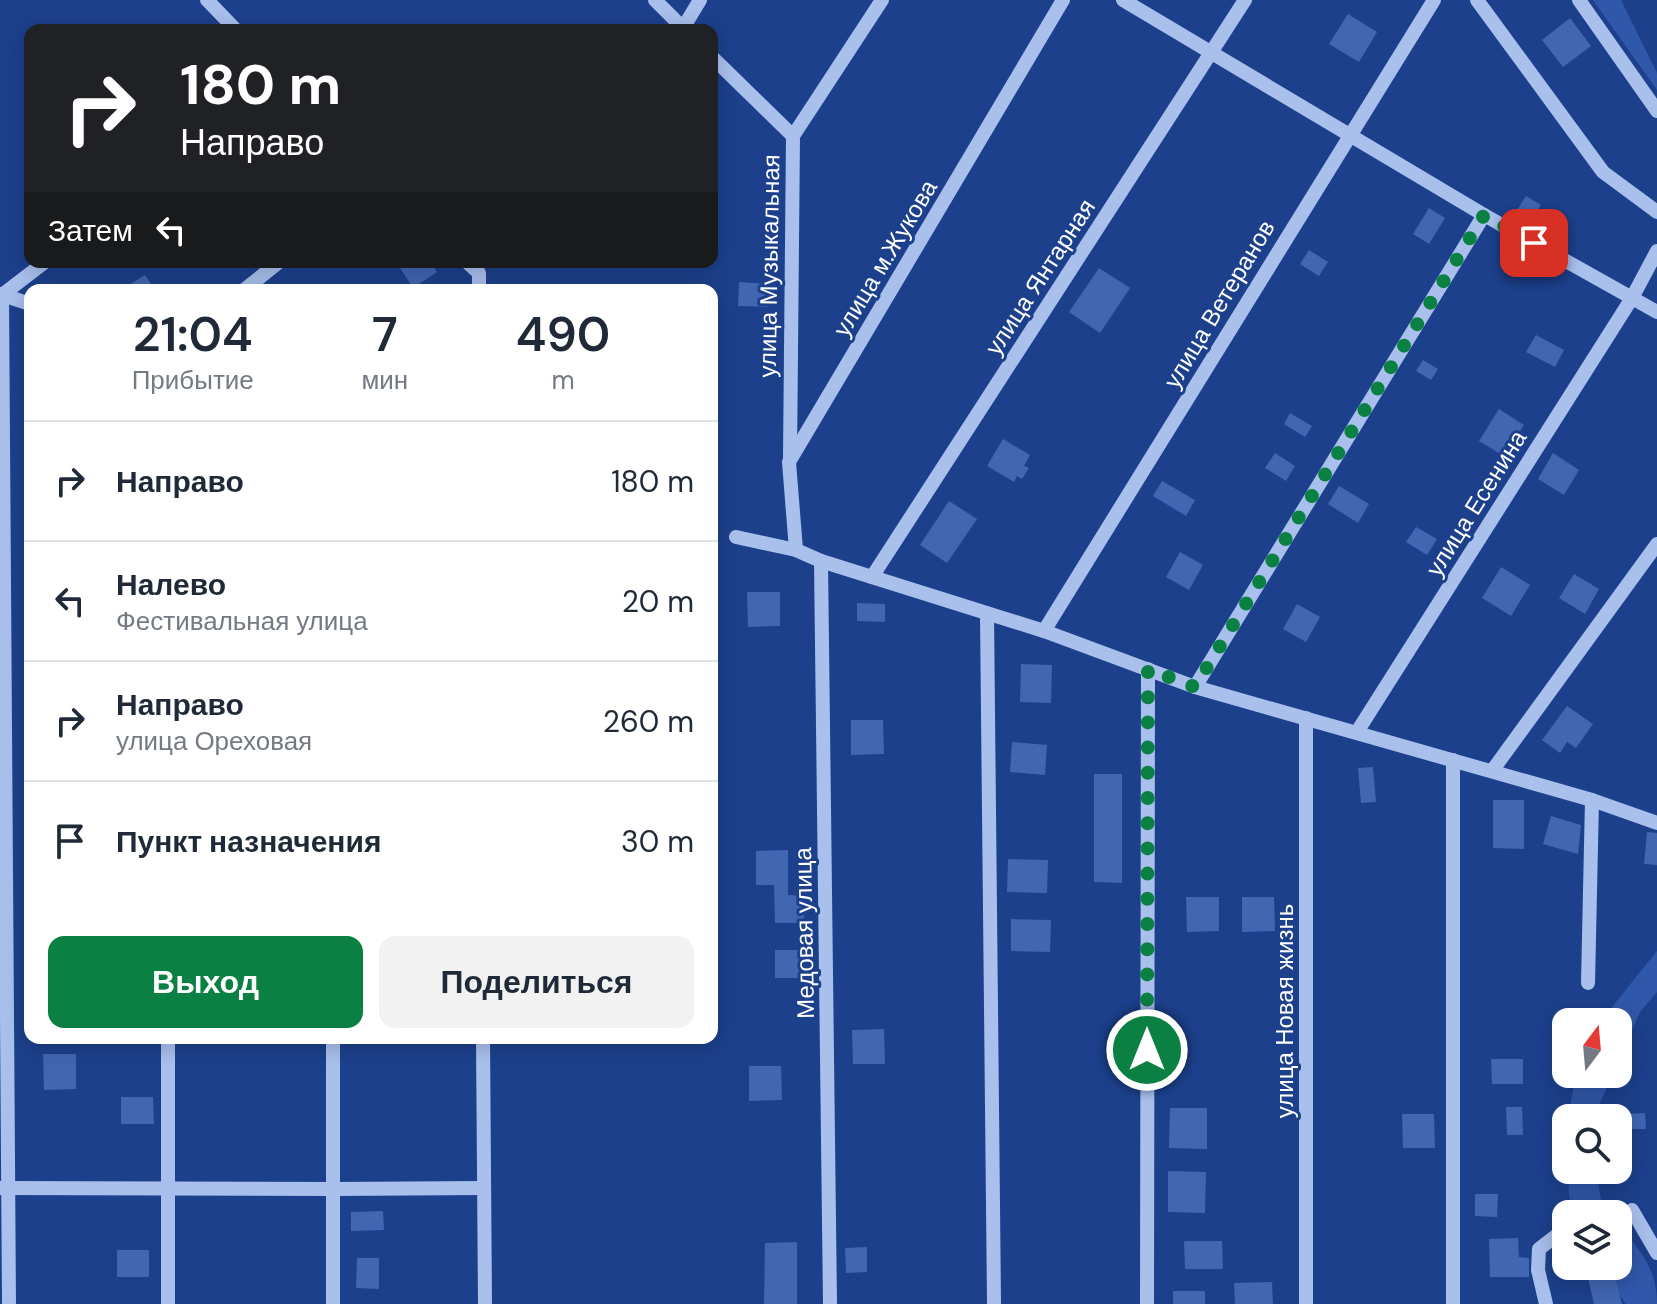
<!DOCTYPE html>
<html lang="ru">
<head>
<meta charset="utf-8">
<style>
	body { margin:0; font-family:"DM Sans",sans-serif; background:#f2f2f3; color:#1f2937; height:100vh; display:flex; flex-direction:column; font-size:30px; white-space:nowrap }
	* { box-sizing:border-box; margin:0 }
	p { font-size:26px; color:#747a83 }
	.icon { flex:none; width:44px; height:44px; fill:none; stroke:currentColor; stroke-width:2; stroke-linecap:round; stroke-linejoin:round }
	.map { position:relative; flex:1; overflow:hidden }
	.side { position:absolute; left:24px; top:284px; width:694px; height:760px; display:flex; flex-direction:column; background:#fff; border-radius:16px; box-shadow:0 4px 20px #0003 }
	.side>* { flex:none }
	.guide { position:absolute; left:24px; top:24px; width:694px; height:244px; border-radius:16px; box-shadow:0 4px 20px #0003; background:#202124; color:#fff; overflow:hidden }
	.needle { width:52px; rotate:16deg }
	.tools { position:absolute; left:1552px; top:1008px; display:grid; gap:16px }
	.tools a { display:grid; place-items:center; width:80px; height:80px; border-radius:16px; background:#fff; box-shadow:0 4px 20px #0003; font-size:40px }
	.pin { position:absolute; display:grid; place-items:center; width:68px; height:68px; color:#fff; margin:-34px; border-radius:16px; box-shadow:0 4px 12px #0006 }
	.me { position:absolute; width:88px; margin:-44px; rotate:0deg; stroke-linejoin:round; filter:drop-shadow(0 0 6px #0008) }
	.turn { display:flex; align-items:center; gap:28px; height:168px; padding:0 24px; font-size:36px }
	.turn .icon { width:104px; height:104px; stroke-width:2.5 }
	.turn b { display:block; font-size:56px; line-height:68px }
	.then { display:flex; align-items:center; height:76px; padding:0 24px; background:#0003; gap:16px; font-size:30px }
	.eta { display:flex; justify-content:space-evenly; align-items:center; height:136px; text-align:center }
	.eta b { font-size:48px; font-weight:600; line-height:56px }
	.primary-button { display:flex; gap:16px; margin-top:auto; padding:16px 24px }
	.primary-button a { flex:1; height:92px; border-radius:16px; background:#0b8043; color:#fff; font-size:32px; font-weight:600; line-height:92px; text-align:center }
	.primary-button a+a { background:#f2f2f3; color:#1f2937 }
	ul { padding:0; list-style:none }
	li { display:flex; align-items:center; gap:24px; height:120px; padding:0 24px; border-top:2px solid #e0e1e3 }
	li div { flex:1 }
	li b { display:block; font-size:30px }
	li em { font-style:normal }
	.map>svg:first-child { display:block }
	.green { fill:#3058aa }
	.building { fill:#4166b2 }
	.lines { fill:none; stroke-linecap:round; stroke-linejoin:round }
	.minor { stroke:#a9c0ed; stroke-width:14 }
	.route { stroke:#0b8043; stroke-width:14; stroke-dasharray:0 25.2 }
	.labels { text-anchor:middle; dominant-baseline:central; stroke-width:6; stroke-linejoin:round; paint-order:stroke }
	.street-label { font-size:24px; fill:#fff; stroke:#1c408c }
</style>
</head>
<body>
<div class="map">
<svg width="1657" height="1304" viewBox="0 0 1657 1304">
	<rect width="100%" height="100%" fill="#1c408c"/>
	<!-- green -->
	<g class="green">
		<polygon points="1593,0 1621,0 1657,73 1657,90"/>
		<polygon points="1657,951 1657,992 1640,1012 1618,1062 1618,1022 1600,1022"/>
		<polygon points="1576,1074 1613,1074 1599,1105 1598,1118 1568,1118"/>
		<polygon points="1568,1170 1596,1170 1602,1207 1608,1214 1575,1214 1569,1196"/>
		<path d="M1618 1225C1641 1250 1657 1270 1657 1304H1626L1597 1266H1618Z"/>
	</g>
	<!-- building -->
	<g class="building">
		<polygon points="1348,14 1377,32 1359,62 1329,44"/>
		<polygon points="1570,18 1591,46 1563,67 1542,40"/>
		<polygon points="1526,196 1541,205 1527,227 1512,218"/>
		<polygon points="1429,208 1445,218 1429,244 1413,234"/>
		<polygon points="1309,250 1328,262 1319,276 1300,264"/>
		<polygon points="408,262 431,262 437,272 413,288 400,268"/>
		<polygon points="1099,268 1130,288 1100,333 1069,312"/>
		<polygon points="145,275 155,290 121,290"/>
		<polygon points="739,282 769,284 768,307 738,306"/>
		<polygon points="1536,335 1564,350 1555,367 1526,352"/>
		<polygon points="1423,360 1438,369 1431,380 1416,371"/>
		<polygon points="1499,409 1524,425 1504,456 1479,441"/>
		<polygon points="1290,413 1312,426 1305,437 1284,424"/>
		<polygon points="1003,439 1030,455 1024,466 1029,468 1022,479 1017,476 1014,482 987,466"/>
		<polygon points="1275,453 1295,466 1286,481 1265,468"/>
		<polygon points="1553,453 1579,470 1564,495 1538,479"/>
		<polygon points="1162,481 1195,500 1186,516 1153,496"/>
		<polygon points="1339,486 1369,504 1358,523 1328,504"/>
		<polygon points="949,501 977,519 947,563 920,545"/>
		<polygon points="1416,527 1437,539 1427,555 1406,542"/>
		<polygon points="1180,552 1203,565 1189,590 1166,577"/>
		<polygon points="1501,567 1530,585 1511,616 1482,598"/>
		<polygon points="1574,574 1599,589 1585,614 1559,598"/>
		<polygon points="747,592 780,592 780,626 748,627"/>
		<polygon points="857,603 885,604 885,622 857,621"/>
		<polygon points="1297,604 1320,617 1306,642 1283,629"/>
		<polygon points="1021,664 1052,665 1051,703 1020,702"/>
		<polygon points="1567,706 1593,724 1576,748 1567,742 1560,753 1542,740"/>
		<polygon points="851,720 883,720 884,754 851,755"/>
		<polygon points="1012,742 1047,745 1045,775 1010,772"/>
		<polygon points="1373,767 1376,802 1361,803 1358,768"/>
		<polygon points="1094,774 1122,774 1122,883 1094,882"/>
		<polygon points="1493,800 1524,800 1524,849 1493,848"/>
		<polygon points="1551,816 1581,825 1578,854 1543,844"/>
		<polygon points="1647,832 1657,833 1657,865 1644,864"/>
		<polygon points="788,850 788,895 804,896 804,923 775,923 774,885 756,885 756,851"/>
		<polygon points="1008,859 1048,860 1047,893 1007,892"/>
		<polygon points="1186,897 1219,897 1219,931 1187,932"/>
		<polygon points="1242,897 1274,897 1275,931 1242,932"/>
		<polygon points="1011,919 1051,920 1050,952 1011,951"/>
		<rect x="775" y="950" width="29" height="28"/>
		<polygon points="884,1029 885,1064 853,1064 852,1030"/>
		<polygon points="43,1054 76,1054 76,1089 44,1090"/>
		<polygon points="1491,1059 1523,1059 1523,1084 1492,1084"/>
		<polygon points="749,1066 781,1066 782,1100 749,1101"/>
		<polygon points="121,1097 153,1097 154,1124 121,1124"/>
		<polygon points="1506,1107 1522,1107 1523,1135 1507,1135"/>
		<polygon points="1170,1108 1207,1108 1207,1149 1169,1148"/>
		<polygon points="1645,1113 1646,1129 1626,1129 1625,1114"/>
		<polygon points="1402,1114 1434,1114 1435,1148 1403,1148"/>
		<polygon points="1168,1171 1206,1172 1205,1213 1168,1212"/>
		<polygon points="1475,1194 1498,1194 1497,1217 1475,1216"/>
		<polygon points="383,1211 384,1230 351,1231 351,1212"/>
		<polygon points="1518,1238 1519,1257 1529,1258 1529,1277 1490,1277 1489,1239"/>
		<polygon points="1184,1241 1222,1241 1223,1269 1185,1269"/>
		<polygon points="797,1242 797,1304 764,1304 765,1243"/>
		<polygon points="867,1247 867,1272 846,1273 845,1248"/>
		<rect x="117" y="1250" width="32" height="27"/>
		<polygon points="357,1258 379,1258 379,1289 356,1288"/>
		<polygon points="1591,1266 1612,1266 1622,1304 1594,1304 1586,1269"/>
		<polygon points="1272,1282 1273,1304 1235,1304 1234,1283"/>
		<rect x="1173" y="1291" width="32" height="13"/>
	</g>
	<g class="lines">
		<!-- minor -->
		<g class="minor">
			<polyline points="207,0 236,30"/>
			<polyline points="655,0 685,30"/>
			<polyline points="1123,0 1484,215 1657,312"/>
			<polyline points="1477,0 1603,172 1657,212"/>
			<polyline points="1579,0 1657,111"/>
			<polyline points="683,28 700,0"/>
			<polyline points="712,57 793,136 790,458"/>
			<polyline points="793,136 882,0"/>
			<polyline points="467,262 479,273 479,290"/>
			<polyline points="244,290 279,262"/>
			<polyline points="0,294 30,304"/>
			<polyline points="736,537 796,550 821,561 1044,631 1195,687 1592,800 1657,823"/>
			<polyline points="796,550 789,462 1063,0"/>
			<polyline points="821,561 830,1304"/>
			<polyline points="872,577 1245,0"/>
			<polyline points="987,614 994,1304"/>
			<polyline points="1044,631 1434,0"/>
			<polyline points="1195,687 1484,215"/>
			<polyline points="1306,718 1306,1304"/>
			<polyline points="1357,732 1632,298 1657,251"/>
			<polyline points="1453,760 1453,1304"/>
			<polyline points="1492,771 1657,544"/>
			<polyline points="1588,983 1592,800"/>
			<polyline points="168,1038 168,1304"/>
			<polyline points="333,1038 333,1189 484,1188"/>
			<polyline points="483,1038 485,1304"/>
			<polyline points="0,1188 333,1189 333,1304"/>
			<polyline points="1632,1210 1657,1253"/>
			<polyline points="9,1304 2,295 45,262"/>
			<polyline points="1147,1304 1148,669"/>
			<polyline points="1546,1304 1538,1270 1539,1249 1561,1232"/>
		</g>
	</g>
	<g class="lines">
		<!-- route -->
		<polyline class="route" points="1147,1050 1148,669 1195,687 1484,215 1534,243"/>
	</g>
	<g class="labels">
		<!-- street labels -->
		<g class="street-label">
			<text transform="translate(885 258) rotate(-59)">улица м.Жукова</text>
			<text transform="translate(769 266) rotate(-89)">улица Музыкальная</text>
			<text transform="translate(1040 277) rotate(-57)">улица Янтарная</text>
			<text transform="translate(1219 304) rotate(-59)">улица Ветеранов</text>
			<text transform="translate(1476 503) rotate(-58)">улица Есенина</text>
			<text transform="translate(804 933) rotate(-91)">Медовая улица</text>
			<text transform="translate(1284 1011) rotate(-90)">улица Новая жизнь</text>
		</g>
	</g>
</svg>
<div class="tools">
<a><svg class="needle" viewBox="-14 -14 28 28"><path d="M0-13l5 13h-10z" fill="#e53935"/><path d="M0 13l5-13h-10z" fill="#747a83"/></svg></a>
<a><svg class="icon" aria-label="search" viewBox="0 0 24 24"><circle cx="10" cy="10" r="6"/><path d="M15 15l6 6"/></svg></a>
<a><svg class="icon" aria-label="layers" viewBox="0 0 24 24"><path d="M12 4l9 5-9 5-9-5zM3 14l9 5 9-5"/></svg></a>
</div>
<div class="pin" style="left:1534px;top:243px;background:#d93025"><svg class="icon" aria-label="arrive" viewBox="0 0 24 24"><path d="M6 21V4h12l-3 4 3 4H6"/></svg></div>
<svg class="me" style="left:1147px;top:1050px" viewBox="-20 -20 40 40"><circle r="17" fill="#0b8043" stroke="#fff" stroke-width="3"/><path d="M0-11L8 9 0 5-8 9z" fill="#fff"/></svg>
<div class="guide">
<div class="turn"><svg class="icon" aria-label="right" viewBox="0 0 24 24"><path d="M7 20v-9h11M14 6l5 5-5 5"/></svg><div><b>180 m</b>Направо</div></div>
<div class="then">Затем<svg class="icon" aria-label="left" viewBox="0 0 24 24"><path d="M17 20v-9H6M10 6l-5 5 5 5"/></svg></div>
</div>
<section class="side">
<div class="eta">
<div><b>21:04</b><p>Прибытие</p></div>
<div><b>7</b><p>мин</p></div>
<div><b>490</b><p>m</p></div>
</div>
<ul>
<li><svg class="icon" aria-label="right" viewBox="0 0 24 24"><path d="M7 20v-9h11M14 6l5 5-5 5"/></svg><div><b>Направо</b></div><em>180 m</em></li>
<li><svg class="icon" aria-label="left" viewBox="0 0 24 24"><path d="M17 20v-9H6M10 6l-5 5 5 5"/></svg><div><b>Налево</b><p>Фестивальная улица</p></div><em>20 m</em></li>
<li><svg class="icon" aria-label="right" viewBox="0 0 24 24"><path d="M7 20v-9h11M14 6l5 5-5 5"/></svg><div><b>Направо</b><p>улица Ореховая</p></div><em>260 m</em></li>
<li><svg class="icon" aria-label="arrive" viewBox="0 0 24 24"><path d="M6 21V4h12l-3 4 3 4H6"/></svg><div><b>Пункт назначения</b></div><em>30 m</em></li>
</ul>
<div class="primary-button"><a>Выход</a><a>Поделиться</a></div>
</section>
</div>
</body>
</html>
